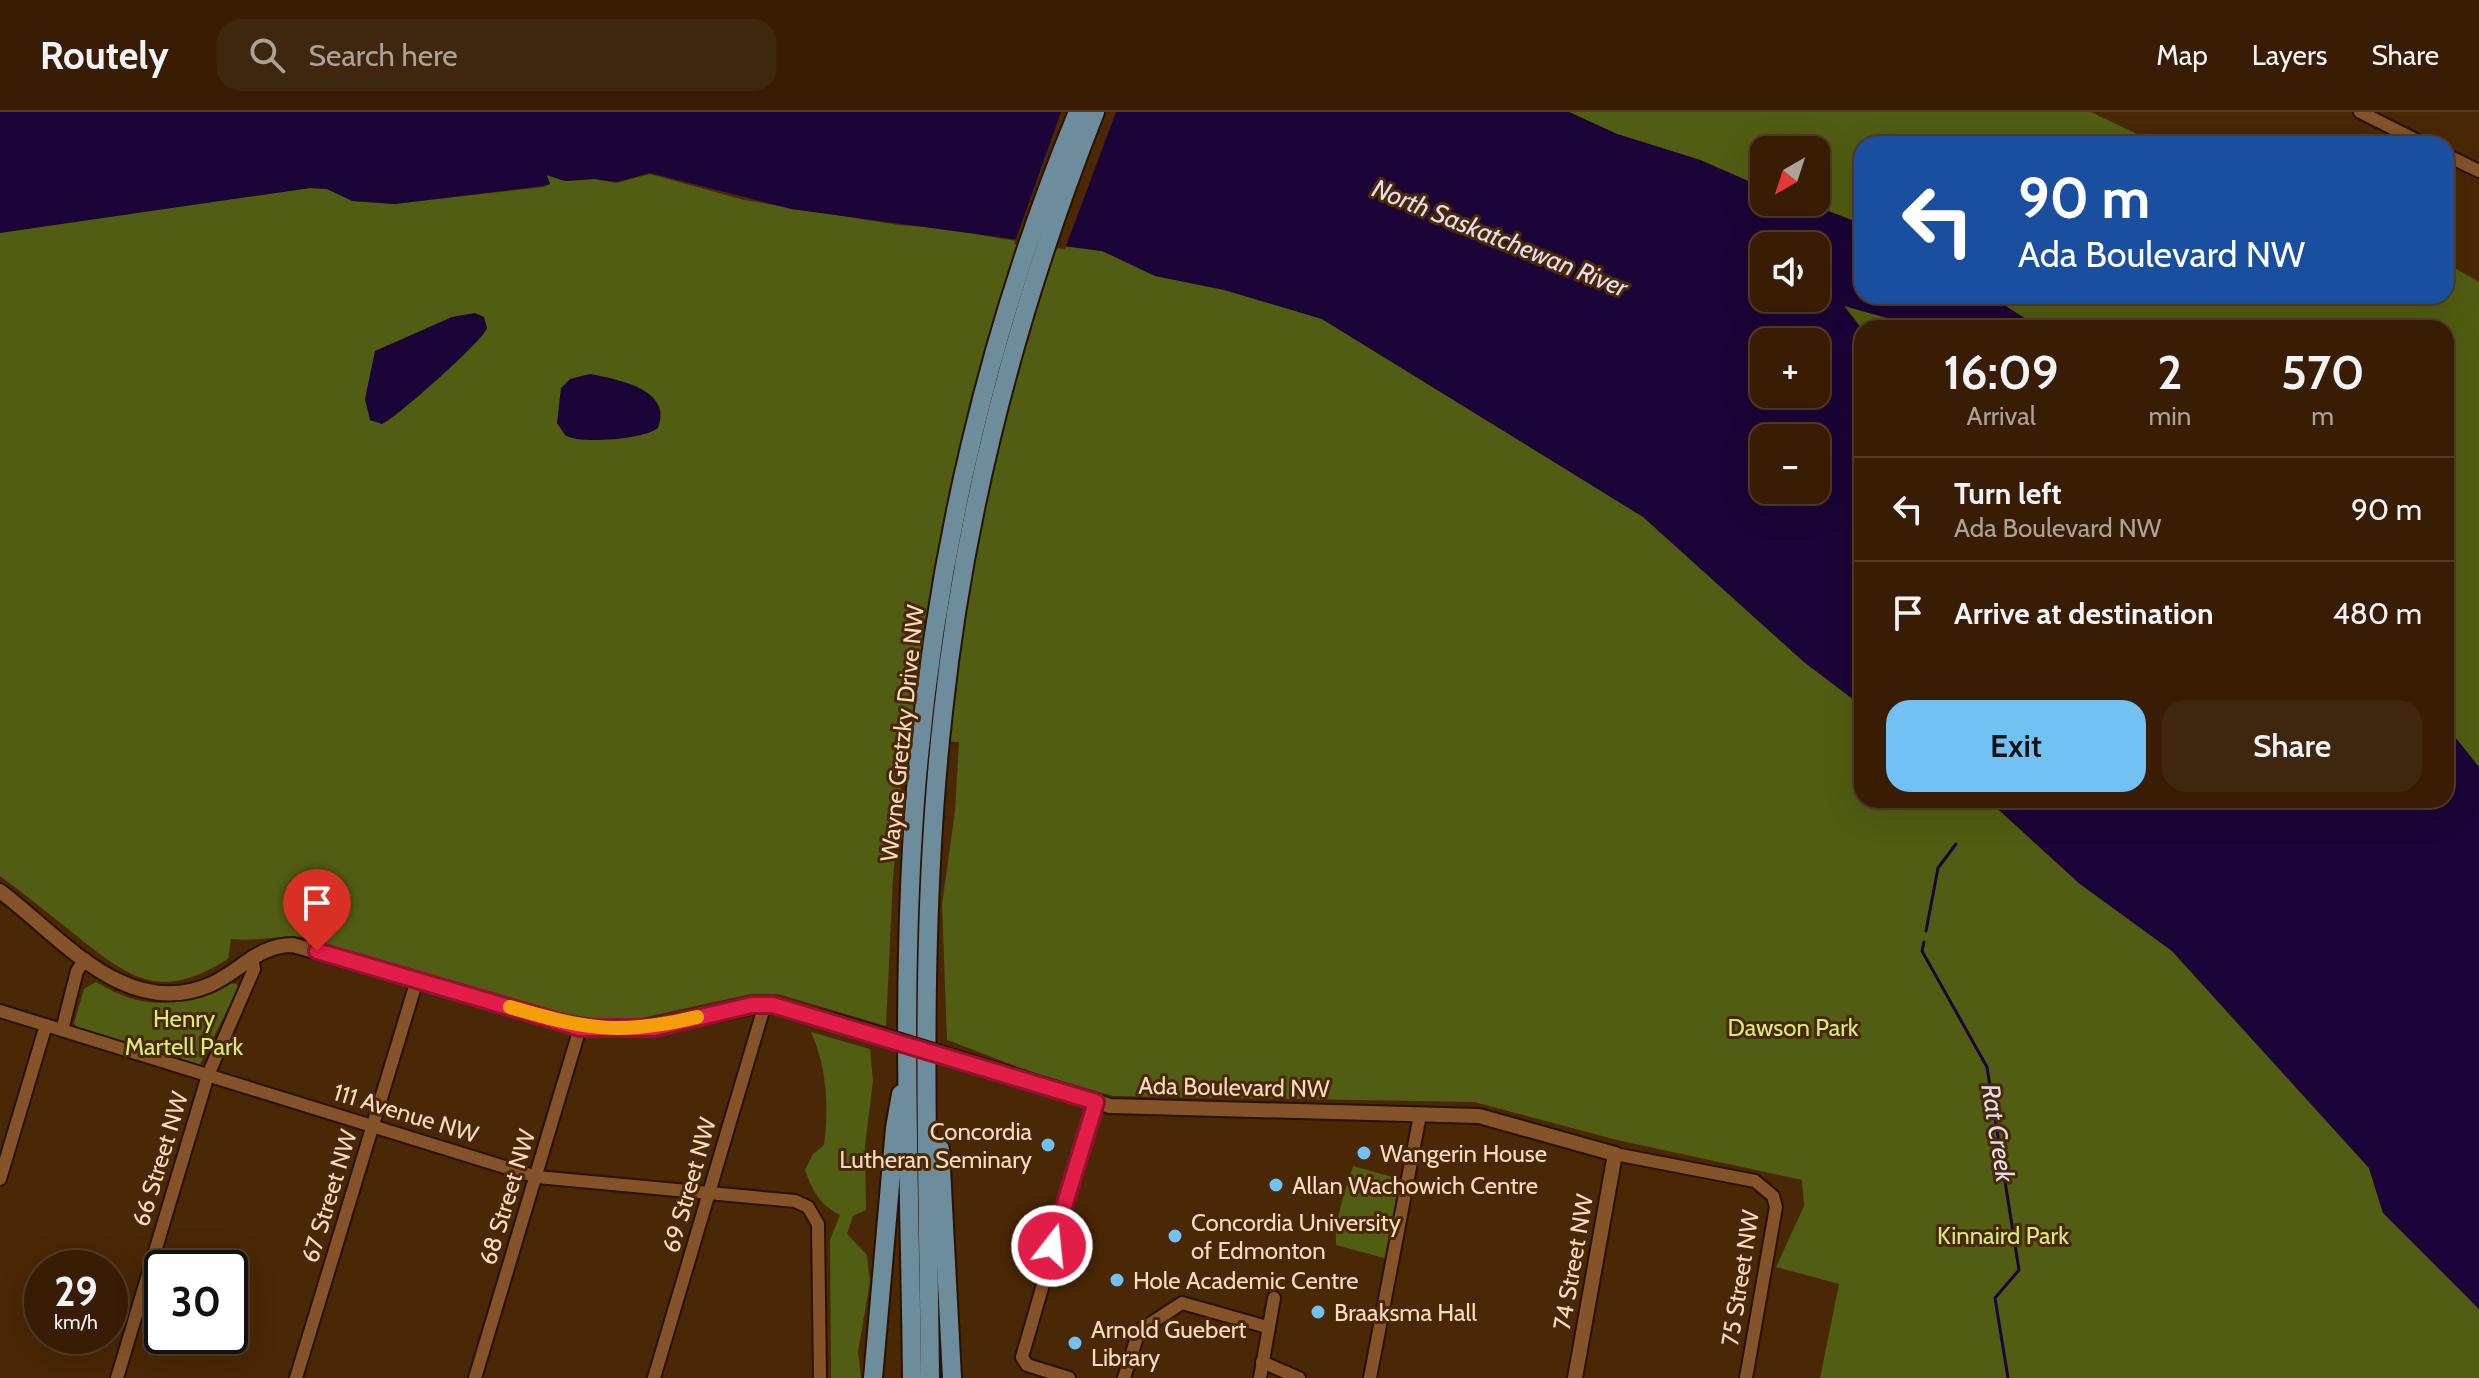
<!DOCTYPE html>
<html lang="en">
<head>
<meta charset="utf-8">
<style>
	body { margin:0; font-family:Cabin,sans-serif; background:#3f260e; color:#f1f3f6; height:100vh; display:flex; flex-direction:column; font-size:30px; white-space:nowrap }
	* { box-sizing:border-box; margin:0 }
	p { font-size:26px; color:#aba29a }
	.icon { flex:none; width:44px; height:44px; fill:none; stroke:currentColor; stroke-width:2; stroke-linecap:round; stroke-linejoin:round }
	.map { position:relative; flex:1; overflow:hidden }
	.details { position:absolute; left:1854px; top:208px; width:600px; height:488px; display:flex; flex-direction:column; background:#381d04; border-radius:24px; box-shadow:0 8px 32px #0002,0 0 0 2px #523b26 }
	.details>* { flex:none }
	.banner { position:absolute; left:1854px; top:24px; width:600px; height:168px; border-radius:24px; box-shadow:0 8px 32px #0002,0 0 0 2px #523b26; background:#1a4fa0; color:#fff; overflow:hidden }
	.needle { width:52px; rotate:219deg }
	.controls { position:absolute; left:1750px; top:24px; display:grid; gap:16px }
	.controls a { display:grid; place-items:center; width:80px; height:80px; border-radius:16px; background:#381d04; box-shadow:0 8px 32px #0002,0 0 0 2px #523b26; font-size:40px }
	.speed { position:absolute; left:24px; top:1138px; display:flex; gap:16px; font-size:40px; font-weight:700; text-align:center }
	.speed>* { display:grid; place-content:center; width:104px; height:104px; border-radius:50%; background:#381d04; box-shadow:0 8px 32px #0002,0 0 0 2px #523b26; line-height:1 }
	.speed small { font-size:20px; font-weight:400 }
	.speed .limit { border:4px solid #111; border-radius:12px; background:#fff; color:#111 }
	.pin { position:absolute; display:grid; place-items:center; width:68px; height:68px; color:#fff; margin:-82px -34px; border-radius:50% 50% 50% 0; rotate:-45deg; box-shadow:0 0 8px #0007 }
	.pin .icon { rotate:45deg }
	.me { position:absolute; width:88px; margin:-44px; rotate:16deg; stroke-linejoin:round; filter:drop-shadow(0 0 6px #0008) }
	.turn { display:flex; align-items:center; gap:28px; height:168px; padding:0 32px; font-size:36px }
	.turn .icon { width:104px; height:104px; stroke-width:2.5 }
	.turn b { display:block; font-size:56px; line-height:68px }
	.eta { display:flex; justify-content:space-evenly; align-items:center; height:136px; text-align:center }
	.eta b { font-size:48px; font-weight:600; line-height:56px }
	.primary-button { display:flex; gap:16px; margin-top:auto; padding:16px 32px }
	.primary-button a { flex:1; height:92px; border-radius:24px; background:#71c1f5; color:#111; font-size:32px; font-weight:600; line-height:92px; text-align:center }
	.primary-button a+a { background:#3f260e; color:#f1f3f6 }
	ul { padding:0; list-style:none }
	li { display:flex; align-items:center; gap:24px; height:104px; padding:0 32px; border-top:2px solid #523b26 }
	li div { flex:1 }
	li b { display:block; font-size:30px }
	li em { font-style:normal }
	header { display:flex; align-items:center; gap:48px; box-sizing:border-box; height:112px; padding:0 40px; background:#381d04; border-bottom:2px solid #523b26 }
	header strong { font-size:38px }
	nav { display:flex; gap:44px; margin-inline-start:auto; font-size:28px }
	.search { width:560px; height:72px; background:#3f260e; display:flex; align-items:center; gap:20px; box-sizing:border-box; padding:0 28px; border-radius:24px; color:#aba29a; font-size:30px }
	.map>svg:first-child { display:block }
	.green { fill:#515d12 }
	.water { fill:#1b0437; fill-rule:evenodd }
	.pier { fill:#4a2705 }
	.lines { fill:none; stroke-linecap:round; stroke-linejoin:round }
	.stream { stroke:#1b0437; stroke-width:3 }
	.minor-casing { stroke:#2a1100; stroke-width:16 }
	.tertiary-casing { stroke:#2a1100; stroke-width:18 }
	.primary-casing { stroke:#2a1100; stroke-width:22 }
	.minor { stroke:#845329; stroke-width:12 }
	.tertiary { stroke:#845329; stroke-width:14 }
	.primary { stroke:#6d8d9c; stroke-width:18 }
	.tertiary-bridge-casing { stroke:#2a1100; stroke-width:18; stroke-linecap:butt }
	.tertiary-bridge { stroke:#845329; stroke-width:14 }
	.route-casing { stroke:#92132f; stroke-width:20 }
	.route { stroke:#e11d48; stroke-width:14 }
	.slow { stroke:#f59e0b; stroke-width:14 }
	.poi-dot { fill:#71c1f5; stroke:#4a2705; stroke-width:3 }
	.labels { text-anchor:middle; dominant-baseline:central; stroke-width:6; stroke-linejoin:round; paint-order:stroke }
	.street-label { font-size:24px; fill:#f8dac5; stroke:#4a2705 }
	.park-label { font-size:24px; fill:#d6ed79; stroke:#4a2705 }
	.poi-label { font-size:24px; fill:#f8dac5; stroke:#4a2705; text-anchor:start }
	.water-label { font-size:26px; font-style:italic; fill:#e4def3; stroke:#4a2705 }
</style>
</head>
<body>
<header>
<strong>Routely</strong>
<div class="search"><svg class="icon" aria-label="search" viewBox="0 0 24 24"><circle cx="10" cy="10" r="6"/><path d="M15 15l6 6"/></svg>Search here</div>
<nav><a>Map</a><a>Layers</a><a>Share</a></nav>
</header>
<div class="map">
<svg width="2479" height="1266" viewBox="0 0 2479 1266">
	<rect width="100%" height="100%" fill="#4a2705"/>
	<!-- green -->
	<g class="green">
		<polygon points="1569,0 2091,0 2158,32 1862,32 1862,112 1805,90 1816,90 1816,38 1764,38 1764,76 1701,48 1617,22"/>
		<path d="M650 62 744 88 898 113 946 116 1003 127 1102 139 1322 207 1644 405 1804 550 1862 594V688H1988L2080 772 2172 839 2369 1056 2383 1101 2479 1197V1266H1820L1839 1172 1776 1155 1804 1094 1802 1068 1617 1028 1474 990 1113 984 1031 960 947 928 942 793 955 699 959 630 905 627 893 766 886 914 778 882H751L637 907 604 908 567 902 304 825C276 823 257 830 231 827L228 847C168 884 140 874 88 833 59 810 30 786 0 764V120L309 76 327 77 352 89 394 92 543 75 550 72 546 63 565 69 594 67 616 71Z"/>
		<polygon points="2446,151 2479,170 2479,655 2446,614 2446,216 2040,216 1990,184 2446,184"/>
		<polygon points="1843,193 1913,211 1923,216 1862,217"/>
		<path d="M96 870C148 901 176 894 229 871L237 872 238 877 199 954 77 916 74 911 84 877Z"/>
		<path d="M811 920 870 937 873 969 865 1034 866 1098 853 1104 847 1122 867 1143 870 1170 858 1240 861 1266H831L830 1128 840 1103C820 1093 813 1080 805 1058L813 1042 824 1033C829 994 827 956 811 920Z"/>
		<path d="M1353 1054 1407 1069 1391 1148 1336 1133C1334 1107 1345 1080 1353 1054Z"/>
	</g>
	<!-- water -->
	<g class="water">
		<path d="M0 0H1569L1617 22 1700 48 1764 76V90H1805L1862 112V184H1990L2040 216H1923L1844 194 1862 217V594L1804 550 1643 405 1322 207 1224 178 1155 164 1102 139 791 97 650 61 617 70 595 67 565 69 547 63 550 72 543 74 395 92 353 89 327 77 310 76 0 121ZM1764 134H1816V186H1764ZM1764 230H1816V282H1764ZM1764 326H1816V378H1764Z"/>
		<path d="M475 201 484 205 487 216C485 227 396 306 382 312L370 308 365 287 375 239 452 205Z"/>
		<path d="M590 262C616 267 674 277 658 316 645 327 579 333 565 323L557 311 561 276 570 267Z"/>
		<polygon points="2446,614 2479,655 2479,1197 2383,1101 2369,1056 2172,839 2080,772 1988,688 2446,688"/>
	</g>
	<!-- pier -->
	<polygon class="pier" points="1061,0 1116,0 1065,137 1014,132"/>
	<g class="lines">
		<!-- stream -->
		<g class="stream">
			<polyline points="1926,819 1938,756 1956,732"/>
			<polyline points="1924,830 1922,839 1987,955 2019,1158 1995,1186 2008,1266"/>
		</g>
		<defs>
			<g id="minor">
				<polyline points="2360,0 2424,32"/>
				<polyline points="2446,43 2479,59"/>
				<polyline points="0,899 537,1065 795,1089 808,1095 818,1112 820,1266"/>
				<polyline points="62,918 77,859 85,847"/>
				<polyline points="1615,1042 1755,1069 1773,1084 1776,1095 1746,1266"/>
				<polyline points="0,1067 46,913"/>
				<polyline points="1262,1250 1299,1266"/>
				<polyline points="117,1266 208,963 254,857 252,845"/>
				<polyline points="296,1266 417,868"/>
				<polyline points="475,1266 580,916"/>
				<polyline points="654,1266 765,892"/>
				<polyline points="1069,1266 1027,1253 1022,1245 1096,990"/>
				<polyline points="1124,1266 1139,1219 1182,1191 1267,1215"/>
				<polyline points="1260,1266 1274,1186"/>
				<polyline points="1370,1266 1420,1003"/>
			</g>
			<g id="tertiary">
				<path d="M0 779C61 825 127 910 212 872 242 858 258 833 293 833L580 916H654L765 892 838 910"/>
				<polyline points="993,957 1110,994 1479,1004 1615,1042 1575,1266"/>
			</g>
			<g id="primary">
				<polyline points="940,1037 952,1266"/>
				<polyline points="873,1266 895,1016 901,982"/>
				<path d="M912 1266C910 1070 900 873 916 677 935 447 989 213 1078 0"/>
				<path d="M930 1266C928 1045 918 821 943 600 965 394 1019 192 1095 0"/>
			</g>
		</defs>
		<!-- minor casing -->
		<use href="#minor" class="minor-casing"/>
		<!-- tertiary casing -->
		<use href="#tertiary" class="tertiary-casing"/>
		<!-- primary casing -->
		<use href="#primary" class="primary-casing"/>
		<!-- minor -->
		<use href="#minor" class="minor"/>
		<!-- tertiary -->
		<use href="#tertiary" class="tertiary"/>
		<!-- primary -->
		<use href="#primary" class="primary"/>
		<defs>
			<polyline id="tertiary-bridge" points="838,910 993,957"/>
		</defs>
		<!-- tertiary-bridge casing -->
		<use href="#tertiary-bridge" class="tertiary-bridge-casing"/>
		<!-- tertiary-bridge -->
		<use href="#tertiary-bridge" class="tertiary-bridge"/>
	</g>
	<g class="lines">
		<defs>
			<polyline id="route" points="317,839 580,916 654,916 752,893 773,893 1096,990 1052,1134"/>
		</defs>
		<!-- route casing -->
		<use href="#route" class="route-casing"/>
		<!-- route -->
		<use href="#route" class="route"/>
		<!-- slow -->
		<path class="slow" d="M510 895C585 917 619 924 697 905"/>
	</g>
	<!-- markers -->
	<g class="poi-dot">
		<circle cx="1048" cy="1033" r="8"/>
		<circle cx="1364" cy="1041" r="8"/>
		<circle cx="1276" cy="1073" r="8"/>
		<circle cx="1175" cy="1124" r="8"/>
		<circle cx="1117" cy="1168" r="8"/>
		<circle cx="1318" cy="1200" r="8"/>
		<circle cx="1075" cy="1231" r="8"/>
	</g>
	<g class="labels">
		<!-- street labels -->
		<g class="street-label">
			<text transform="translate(902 621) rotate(-84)">Wayne Gretzky Drive NW</text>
			<text transform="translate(1234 975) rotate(1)">Ada Boulevard NW</text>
			<text transform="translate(406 1001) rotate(17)">111 Avenue NW</text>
			<text transform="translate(160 1047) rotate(-73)">66 Street NW</text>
			<text transform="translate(689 1073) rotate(-74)">69 Street NW</text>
			<text transform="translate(329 1084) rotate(-73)">67 Street NW</text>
			<text transform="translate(507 1085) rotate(-73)">68 Street NW</text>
			<text transform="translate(1573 1150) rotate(-80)">74 Street NW</text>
			<text transform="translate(1740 1166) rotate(-81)">75 Street NW</text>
		</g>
		<!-- park labels -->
		<g class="park-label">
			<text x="184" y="906">Henry<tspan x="184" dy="28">Martell Park</tspan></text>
			<text x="1793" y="915">Dawson Park</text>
			<text x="2003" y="1123">Kinnaird Park</text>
		</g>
		<!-- poi labels -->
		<g class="poi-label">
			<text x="1032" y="1019" text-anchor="end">Concordia<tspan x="1032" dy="28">Lutheran Seminary</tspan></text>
			<text x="1380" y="1041">Wangerin House</text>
			<text x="1292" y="1073">Allan Wachowich Centre</text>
			<text x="1191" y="1110">Concordia University<tspan x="1191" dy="28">of Edmonton</tspan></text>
			<text x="1133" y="1168">Hole Academic Centre</text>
			<text x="1334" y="1200">Braaksma Hall</text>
			<text x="1091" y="1217">Arnold Guebert<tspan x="1091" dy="28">Library</tspan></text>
		</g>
		<!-- water labels -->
		<g class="water-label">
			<text transform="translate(1500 126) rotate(22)">North Saskatchewan River</text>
			<text transform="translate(1998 1021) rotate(81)">Rat Creek</text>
		</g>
	</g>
</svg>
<div class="controls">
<a><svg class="needle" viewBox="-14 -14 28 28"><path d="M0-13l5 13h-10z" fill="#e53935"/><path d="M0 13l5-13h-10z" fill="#aba29a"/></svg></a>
<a><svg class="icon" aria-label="sound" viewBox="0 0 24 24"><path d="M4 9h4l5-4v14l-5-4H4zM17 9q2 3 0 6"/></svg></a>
<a>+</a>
<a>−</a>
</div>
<div class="speed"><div>29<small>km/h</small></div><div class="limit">30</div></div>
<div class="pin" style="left:317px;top:839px;background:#d93025"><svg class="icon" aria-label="arrive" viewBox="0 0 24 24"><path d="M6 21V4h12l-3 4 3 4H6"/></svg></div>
<svg class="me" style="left:1052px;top:1134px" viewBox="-20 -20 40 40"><circle r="17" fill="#e11d48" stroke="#fff" stroke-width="3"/><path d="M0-11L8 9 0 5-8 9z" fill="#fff"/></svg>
<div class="banner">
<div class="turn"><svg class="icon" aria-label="left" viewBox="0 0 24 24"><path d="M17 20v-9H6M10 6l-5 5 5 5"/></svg><div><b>90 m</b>Ada Boulevard NW</div></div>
</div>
<section class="details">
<div class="eta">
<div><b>16:09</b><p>Arrival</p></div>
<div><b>2</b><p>min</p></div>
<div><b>570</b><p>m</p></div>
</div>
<ul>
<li><svg class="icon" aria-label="left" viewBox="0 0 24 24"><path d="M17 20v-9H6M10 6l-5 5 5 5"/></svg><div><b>Turn left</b><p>Ada Boulevard NW</p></div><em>90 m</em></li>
<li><svg class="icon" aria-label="arrive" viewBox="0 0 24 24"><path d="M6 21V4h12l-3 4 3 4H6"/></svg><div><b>Arrive at destination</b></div><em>480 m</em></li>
</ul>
<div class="primary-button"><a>Exit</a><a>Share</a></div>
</section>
</div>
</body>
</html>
